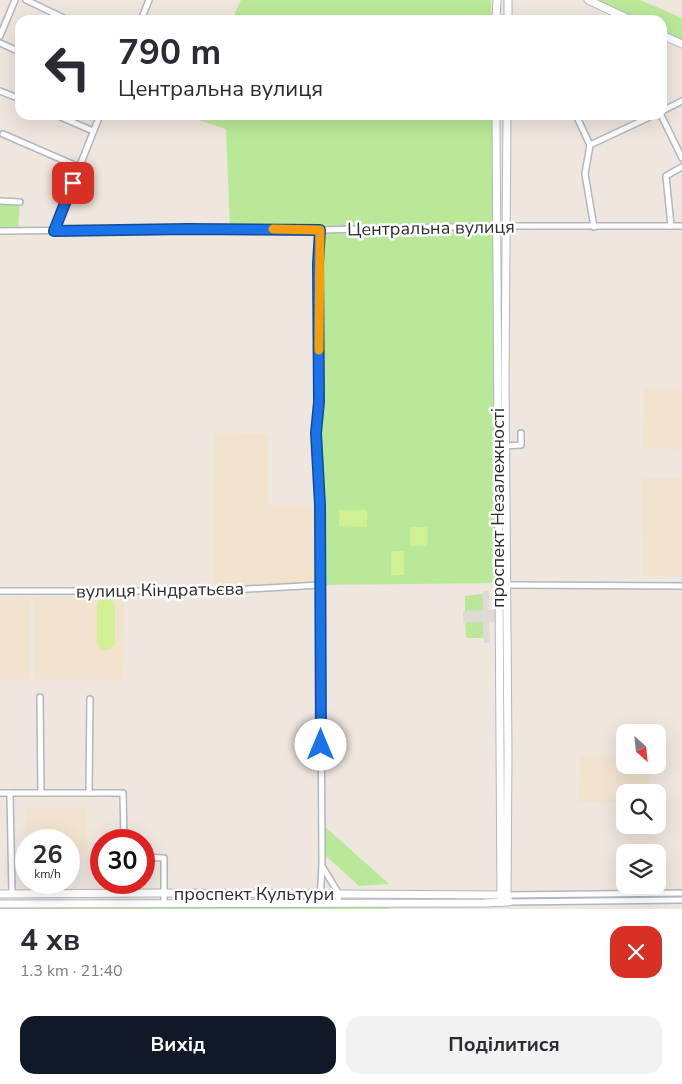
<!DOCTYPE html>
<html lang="uk">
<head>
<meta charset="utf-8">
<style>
	body { margin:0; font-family:"Nunito Sans",sans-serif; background:#f2f2f3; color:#2b2b33; height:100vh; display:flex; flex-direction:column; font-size:19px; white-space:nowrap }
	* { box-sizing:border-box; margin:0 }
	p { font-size:16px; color:#7c7c81 }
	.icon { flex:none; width:28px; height:28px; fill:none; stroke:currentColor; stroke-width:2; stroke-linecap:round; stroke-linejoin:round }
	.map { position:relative; height:909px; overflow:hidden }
	.details { display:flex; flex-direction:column; background:#fff; flex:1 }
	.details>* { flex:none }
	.hud { position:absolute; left:15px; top:15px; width:652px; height:105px; border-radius:15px; box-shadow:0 5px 20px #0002; background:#fff; color:#2b2b33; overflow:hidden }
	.needle { width:32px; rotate:153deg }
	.controls { position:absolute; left:616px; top:724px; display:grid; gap:10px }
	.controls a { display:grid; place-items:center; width:50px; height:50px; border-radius:10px; background:#fff; box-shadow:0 5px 20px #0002; font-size:25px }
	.speed { position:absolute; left:15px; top:829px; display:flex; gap:10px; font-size:25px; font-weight:700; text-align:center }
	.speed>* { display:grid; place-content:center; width:65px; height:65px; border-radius:50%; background:#fff; box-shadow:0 5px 20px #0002; line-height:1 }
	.speed small { font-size:12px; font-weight:400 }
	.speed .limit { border:8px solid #d22; background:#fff; color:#111 }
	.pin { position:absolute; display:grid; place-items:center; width:42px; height:42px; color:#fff; margin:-21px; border-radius:10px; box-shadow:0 2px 8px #0006 }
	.me { position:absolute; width:55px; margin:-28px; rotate:0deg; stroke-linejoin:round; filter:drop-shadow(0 0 4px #0008) }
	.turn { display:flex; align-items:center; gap:18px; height:105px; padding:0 20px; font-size:22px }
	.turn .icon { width:65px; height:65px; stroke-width:2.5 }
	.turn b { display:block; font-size:35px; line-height:42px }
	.round { display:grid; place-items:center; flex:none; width:52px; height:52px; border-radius:15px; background:#f2f2f3 }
	.headline { display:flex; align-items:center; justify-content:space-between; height:85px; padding:0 20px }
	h1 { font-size:30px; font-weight:700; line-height:38px }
	.primary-button { display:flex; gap:10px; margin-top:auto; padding:10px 20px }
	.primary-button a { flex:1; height:58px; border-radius:15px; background:#111827; color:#fff; font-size:20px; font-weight:700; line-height:58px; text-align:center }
	.primary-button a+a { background:#f2f2f3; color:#2b2b33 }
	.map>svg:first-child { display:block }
	.education { fill:#f1e3cd }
	.green { fill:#b9e998 }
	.pitch { fill:#d0f093 }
	.plaza { fill:#dfdad6 }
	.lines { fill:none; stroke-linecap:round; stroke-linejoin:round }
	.street-casing { stroke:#b2b6c1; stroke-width:8 }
	.secondary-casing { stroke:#b2b6c1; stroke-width:9 }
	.street { stroke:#fff; stroke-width:5 }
	.secondary { stroke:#fff; stroke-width:7 }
	.route-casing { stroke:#114b97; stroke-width:12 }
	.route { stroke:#1a73e8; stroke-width:9 }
	.slow { stroke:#f59e0b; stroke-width:9 }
	.labels { text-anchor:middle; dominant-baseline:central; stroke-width:5; stroke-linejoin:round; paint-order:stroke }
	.street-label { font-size:18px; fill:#2d2d2d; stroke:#fff }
</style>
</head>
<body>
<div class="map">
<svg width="682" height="909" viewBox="0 0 682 909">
	<rect width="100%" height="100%" fill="#efe6de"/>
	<!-- education -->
	<g class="education">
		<polygon points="644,389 682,389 682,449 643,448"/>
		<polygon points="214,433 268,434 268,505 320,505 320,585 213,591"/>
		<polygon points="682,478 682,576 643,577 641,479"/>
		<polygon points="30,597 30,679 0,680 0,598"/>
		<polygon points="34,597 124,597 123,680 34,679"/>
		<polygon points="580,756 625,757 625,765 651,765 651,792 625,792 625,803 579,802"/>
		<polygon points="25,808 87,808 87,852 69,852 69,840 26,840 25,852"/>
	</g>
	<!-- green -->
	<g class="green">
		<polygon points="241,0 491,0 491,20 232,20"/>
		<polygon points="588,0 640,0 682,18 682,44 663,35 662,20 631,20"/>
		<polygon points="191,115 493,115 498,583 320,585 320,230 230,228 226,129 190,117"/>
		<polygon points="0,201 20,202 18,231 0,231"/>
		<polygon points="483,594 483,611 465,611 465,596"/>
		<polygon points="465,622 483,622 484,638 466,638"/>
		<polygon points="322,824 389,884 359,886 322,852"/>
		<polygon points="382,903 389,909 0,909 0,904"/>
	</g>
	<!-- pitch -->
	<g class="pitch">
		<polygon points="339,510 367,510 367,527 339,526"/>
		<rect x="410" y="527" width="17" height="19"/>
		<rect x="391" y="551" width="13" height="24"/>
		<path d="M105 598 113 601 115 607V644C111 651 105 652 99 647L97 641V604L99 601Z"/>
	</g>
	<!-- plaza -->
	<polygon class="plaza" points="483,591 489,591 489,610 499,610 499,622 489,622 490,643 484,643 483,622 463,623 463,611 483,610"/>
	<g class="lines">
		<defs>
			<g id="street">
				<polyline points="26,0 68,20"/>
				<polyline points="141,20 149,0"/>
				<polyline points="0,36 15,0"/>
				<polyline points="0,43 20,52"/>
				<polyline points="0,91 20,99"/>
				<polyline points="662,111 682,101"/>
				<polyline points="56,115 93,131"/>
				<polyline points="576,115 590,145 585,174 594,227"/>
				<polyline points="661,115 682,158"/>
				<polyline points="3,134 79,167"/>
				<polyline points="590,145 654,115"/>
				<polyline points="0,201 20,202"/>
				<polyline points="671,226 666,176 682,167"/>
				<polyline points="0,231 188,229 320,230 496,226 682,226"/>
				<polyline points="54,231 100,115"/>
				<polyline points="504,446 521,445 521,433"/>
				<polyline points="505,585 682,586"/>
				<polyline points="0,591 213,591 320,585"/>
				<polyline points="40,697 41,793"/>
				<polyline points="0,793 10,793"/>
				<polyline points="89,793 90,699"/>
				<polyline points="144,857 164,858 164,902"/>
				<polyline points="322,866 339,894 338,903"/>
				<polyline points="12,894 10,793 123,793 124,840"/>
				<polyline points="507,895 682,893"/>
				<polyline points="320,902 322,865 320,500 316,433 319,402 320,230"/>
				<polyline points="509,902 682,900"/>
			</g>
			<g id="secondary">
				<polyline points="588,0 631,20"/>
				<polyline points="496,20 497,0"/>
				<polyline points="508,20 508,0"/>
				<polyline points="662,35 682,44"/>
				<polyline points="496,115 501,902"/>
				<polyline points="0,894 163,893 504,895"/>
				<polyline points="0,904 484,903 509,902 507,895 508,753 505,380 507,115"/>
			</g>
		</defs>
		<!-- street casing -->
		<use href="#street" class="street-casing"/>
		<!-- secondary casing -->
		<use href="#secondary" class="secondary-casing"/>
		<!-- street -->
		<use href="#street" class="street"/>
		<!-- secondary -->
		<use href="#secondary" class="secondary"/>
	</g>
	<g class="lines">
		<defs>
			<polyline id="route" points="73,183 54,231 188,229 320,230 318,264 319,402 316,433 320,505 321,745"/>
		</defs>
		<!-- route casing -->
		<use href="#route" class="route-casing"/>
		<!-- route -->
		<use href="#route" class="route"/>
		<!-- slow -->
		<polyline class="slow" points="273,229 320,230 319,350"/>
	</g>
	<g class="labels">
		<!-- street labels -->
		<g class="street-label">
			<text transform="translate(431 228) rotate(-1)">Центральна вулиця</text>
			<text transform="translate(498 508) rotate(-90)">проспект Незалежності</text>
			<text transform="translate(160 590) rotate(-1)">вулиця Кіндратьєва</text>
			<text x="254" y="894">проспект Культури</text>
		</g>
	</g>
</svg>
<div class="controls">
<a><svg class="needle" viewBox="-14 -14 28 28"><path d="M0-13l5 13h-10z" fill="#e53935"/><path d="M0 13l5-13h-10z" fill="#7c7c81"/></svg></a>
<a><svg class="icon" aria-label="search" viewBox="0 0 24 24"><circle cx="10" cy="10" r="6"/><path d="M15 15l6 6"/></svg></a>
<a><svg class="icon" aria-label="layers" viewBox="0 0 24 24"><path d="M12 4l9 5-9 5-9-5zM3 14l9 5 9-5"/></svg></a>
</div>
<div class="speed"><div>26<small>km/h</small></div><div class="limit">30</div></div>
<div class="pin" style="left:73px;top:183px;background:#d93025"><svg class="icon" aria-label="arrive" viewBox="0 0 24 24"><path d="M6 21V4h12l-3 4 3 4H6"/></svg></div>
<svg class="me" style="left:321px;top:745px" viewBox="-20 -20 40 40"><circle r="19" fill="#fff"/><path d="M0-13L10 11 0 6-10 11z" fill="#1a73e8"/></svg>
<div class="hud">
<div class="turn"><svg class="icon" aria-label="left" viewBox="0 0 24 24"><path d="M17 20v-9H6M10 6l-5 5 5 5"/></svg><div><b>790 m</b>Центральна вулиця</div></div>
</div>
</div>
<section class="details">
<div class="headline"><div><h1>4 хв</h1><p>1.3 km · 21:40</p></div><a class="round" style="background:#d93025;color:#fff"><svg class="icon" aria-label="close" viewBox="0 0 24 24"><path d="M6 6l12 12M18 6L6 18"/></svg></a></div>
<div class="primary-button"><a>Вихід</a><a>Поділитися</a></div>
</section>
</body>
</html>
